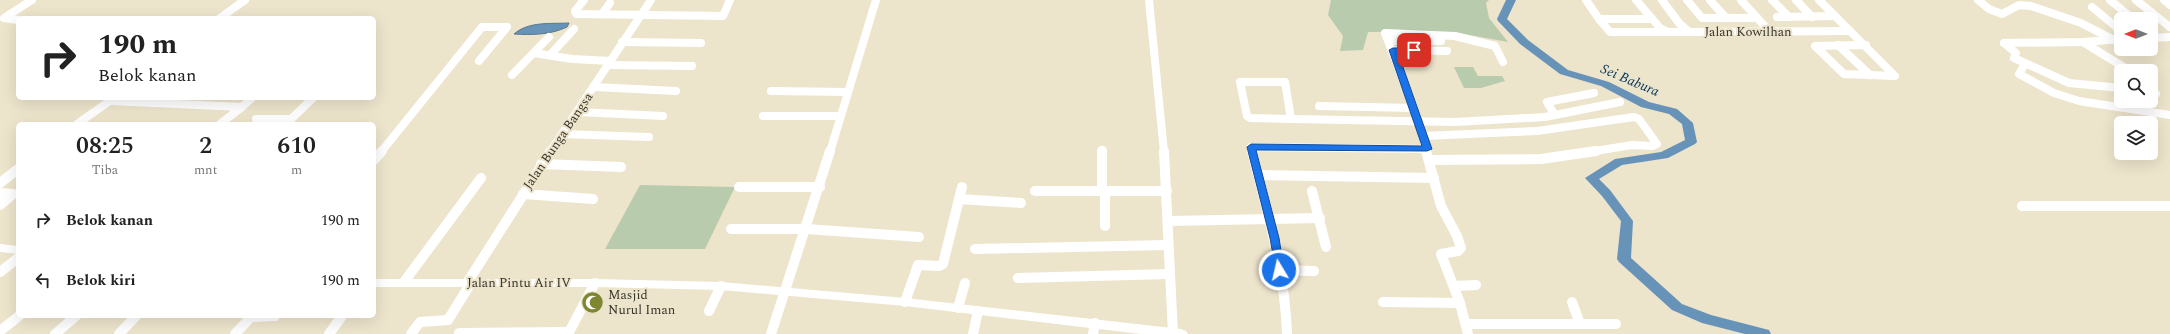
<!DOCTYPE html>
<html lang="id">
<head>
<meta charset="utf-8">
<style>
	body { margin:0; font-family:Spectral,serif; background:#f6f6f6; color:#222; height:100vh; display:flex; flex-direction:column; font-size:15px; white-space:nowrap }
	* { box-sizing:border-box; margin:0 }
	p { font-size:13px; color:#767676 }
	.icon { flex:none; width:22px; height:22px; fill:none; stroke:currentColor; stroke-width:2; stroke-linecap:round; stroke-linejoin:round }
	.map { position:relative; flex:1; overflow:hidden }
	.sheet { position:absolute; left:16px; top:122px; width:360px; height:196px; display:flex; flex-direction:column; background:#fff; border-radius:6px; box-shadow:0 4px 16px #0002 }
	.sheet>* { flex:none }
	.guide { position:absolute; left:16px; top:16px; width:360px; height:84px; border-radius:6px; box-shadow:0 4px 16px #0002; background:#fff; color:#222; overflow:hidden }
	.needle { width:26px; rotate:270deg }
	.buttons { position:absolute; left:2114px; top:12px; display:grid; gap:8px }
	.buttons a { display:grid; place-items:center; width:44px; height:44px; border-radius:6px; background:#fff; box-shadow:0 4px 16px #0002; font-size:20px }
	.pin { position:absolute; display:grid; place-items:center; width:34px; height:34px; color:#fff; margin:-17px; border-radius:8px; box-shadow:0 2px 6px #0006 }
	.me { position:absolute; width:44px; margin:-22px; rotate:351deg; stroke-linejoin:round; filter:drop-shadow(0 0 3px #0008) }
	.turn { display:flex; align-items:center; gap:14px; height:84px; padding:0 16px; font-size:18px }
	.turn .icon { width:52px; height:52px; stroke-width:2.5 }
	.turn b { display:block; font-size:28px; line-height:34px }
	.eta { display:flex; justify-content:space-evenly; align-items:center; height:68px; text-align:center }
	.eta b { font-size:24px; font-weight:600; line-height:28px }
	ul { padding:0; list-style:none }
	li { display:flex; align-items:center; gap:12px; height:60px; padding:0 16px }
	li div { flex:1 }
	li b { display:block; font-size:15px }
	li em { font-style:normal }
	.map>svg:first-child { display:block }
	.green { fill:#b8cbac }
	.water { fill:#6893b8; stroke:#59768d }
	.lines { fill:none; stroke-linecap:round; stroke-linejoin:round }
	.river { fill:#6893b8; fill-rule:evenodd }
	.minor-far1 { stroke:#fff; stroke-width:8 }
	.minor { stroke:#fff; stroke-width:10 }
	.major { fill:#fff; fill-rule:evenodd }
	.route { fill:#1a73e8; stroke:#114b97 }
	.labels { text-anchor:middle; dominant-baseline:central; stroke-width:4; stroke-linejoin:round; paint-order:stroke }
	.street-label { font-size:13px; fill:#37342a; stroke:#ede4cc }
	.poi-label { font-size:13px; fill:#37342a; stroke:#ede4cc; text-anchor:start }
	.water-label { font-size:14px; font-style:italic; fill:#00355a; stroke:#ede4cc }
</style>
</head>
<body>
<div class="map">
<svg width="2170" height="334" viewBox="0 0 2170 334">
	<rect width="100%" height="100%" fill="#ede4cc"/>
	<!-- green -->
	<g class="green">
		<polygon points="1331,0 1489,0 1486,3 1489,18 1508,42 1453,32 1368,32 1363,50 1340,51 1343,36 1328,15"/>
		<polygon points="1454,67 1473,67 1478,76 1502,76 1505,81 1481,88 1464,88"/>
		<polygon points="640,185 735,187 705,249 605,249"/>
	</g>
	<!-- water -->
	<path class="water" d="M569 23 567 27C550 35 532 35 514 34 529 21 551 24 569 23Z"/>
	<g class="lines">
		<!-- river -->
		<polygon class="river" points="1506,0 1516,0 1507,19 1528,40 1568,70 1609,82 1649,102 1677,109 1693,123 1697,142 1695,144 1668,158 1622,165 1599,179 1610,190 1633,221 1631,258 1682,304 1711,315 1769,330 1771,334 1745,334 1702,323 1672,310 1619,262 1617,259 1621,221 1602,196 1585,178 1615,159 1661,152 1685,140 1682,124 1669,114 1641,107 1601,86 1560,74 1520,44 1498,21 1497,19"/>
		<!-- minor-far1 -->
		<g class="minor-far1">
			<polyline points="584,0 575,11 576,14 723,16 730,0"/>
			<polyline points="1149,0 1164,152"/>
			<polyline points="1586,0 1599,19"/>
			<polyline points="1636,0 1660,28 1668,32"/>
			<polyline points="1662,0 1679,23 1689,32 1850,31"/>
			<polyline points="1687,0 1702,18 1757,18"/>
			<polyline points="1710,0 1726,18"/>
			<polyline points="1741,0 1769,31"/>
			<polyline points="1772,0 1789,17"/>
			<polyline points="1796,0 1812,17"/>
			<polyline points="1819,0 1864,45"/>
			<polyline points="1978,0 1989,9 2002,14 2019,5 2031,6 2081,23 2114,40"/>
			<polyline points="2110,0 2133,19"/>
			<polyline points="2136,0 2170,27"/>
			<polyline points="2164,0 2170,5"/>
			<polyline points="2092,7 2121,31"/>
			<polyline points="602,14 610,3"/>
			<polyline points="1777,17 1835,16"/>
			<polyline points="220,18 245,0"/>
			<polyline points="1651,19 1599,19 1610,32 1689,32"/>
			<polyline points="18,20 4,18 32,0"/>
			<polyline points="2151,38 2170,37"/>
			<polyline points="1389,41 1441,41"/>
			<polyline points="622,42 701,43"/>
			<polyline points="2083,42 2130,71"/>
			<polyline points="2004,43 2016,53 2014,58 2069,83 2121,88"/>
			<polyline points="2004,43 2083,42 2121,39"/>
			<polyline points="1838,45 1870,75"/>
			<polygon points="1864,45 1895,76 1844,74 1815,46"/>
			<polyline points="1864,45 1866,45"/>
			<polyline points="1393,50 1447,51"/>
			<polyline points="534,53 572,59 610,61"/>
			<polyline points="550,55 574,29"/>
			<polyline points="2025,64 2019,74 2054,93 2079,101 2170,115"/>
			<polyline points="608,65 692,66"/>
			<polyline points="512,75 549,37"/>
			<polygon points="1240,82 1285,82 1291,119 1250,118 1247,116"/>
			<polyline points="594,87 676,91"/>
			<polyline points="771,91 847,92"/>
			<polyline points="2151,93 2156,94"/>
			<polyline points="111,101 242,107 220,124"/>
			<polyline points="1319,106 1414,108"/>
			<polyline points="242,107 252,98"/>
			<polyline points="578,112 663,116"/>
			<polyline points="1554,114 1547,102 1594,93"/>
			<polyline points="763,116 840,116"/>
			<polyline points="256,119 291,119"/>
			<polyline points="1291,119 1455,122 1545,117 1620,102"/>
			<polyline points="77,124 114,98"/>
			<polyline points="286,124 313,98"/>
			<polyline points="563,134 649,137"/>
			<polyline points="1424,136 1537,131 1634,117 1639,119 1657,144 1653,146 1632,145 1589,152"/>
			<polyline points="1102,150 1102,152"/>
			<polyline points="381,152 482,27 507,27 479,61"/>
			<polyline points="550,152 651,0"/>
			<polyline points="830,152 876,0"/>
			<polyline points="1252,152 1251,147 1427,149"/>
			<polyline points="1427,152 1419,122 1385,33 1455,36 1495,46 1503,62"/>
		</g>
		<!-- minor -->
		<g class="minor">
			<polyline points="1102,151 1102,191"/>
			<polyline points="1164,151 1173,334"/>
			<path d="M1252 151C1267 211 1285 271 1287 334"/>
			<polyline points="1426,151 1441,206 1457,236 1461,248 1458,251 1441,254 1460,303 1468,334"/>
			<polyline points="374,160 382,151"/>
			<polyline points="1430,160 1541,159 1596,151"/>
			<polyline points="541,164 621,167"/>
			<polyline points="1258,175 1434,178"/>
			<polyline points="0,183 18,169"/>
			<polyline points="739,187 820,187"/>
			<polyline points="1035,191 1167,191"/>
			<polyline points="1105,191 1105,226"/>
			<polyline points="1312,191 1326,247"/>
			<polyline points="0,193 13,194 0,205"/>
			<polyline points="523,194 593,199"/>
			<polyline points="959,199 1021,203"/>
			<polyline points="2022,206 2170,206"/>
			<polyline points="1168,221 1320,218"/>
			<polyline points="731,229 807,229 919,237"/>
			<polyline points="975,249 1167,245"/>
			<polyline points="1279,270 1314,271"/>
			<polyline points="0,272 18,258"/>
			<polyline points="1018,278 1169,274"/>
			<polyline points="404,282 481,178"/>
			<polyline points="467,283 551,151"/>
			<polyline points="1454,286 1476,285"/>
			<polyline points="905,302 918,265 939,266 943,264 962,187"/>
			<polyline points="1383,302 1460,303"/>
			<polyline points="1572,302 1580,324"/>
			<polyline points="958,308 965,283"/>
			<polyline points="709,311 721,286"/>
			<polyline points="1466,324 1616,324"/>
			<polyline points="0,331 19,316"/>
			<polyline points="459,333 569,332"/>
			<polyline points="55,334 76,316"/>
			<polyline points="119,334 136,316"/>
			<polyline points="235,334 251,317 275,316"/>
			<polyline points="329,334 342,316"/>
			<polyline points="411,334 420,322 448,320 471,283"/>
			<polyline points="568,334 595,283"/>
			<polyline points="771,334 830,151"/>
			<polyline points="973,334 978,311"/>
			<polyline points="1093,334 1095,323"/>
		</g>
		<!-- major -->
		<g class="major">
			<polygon points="0,244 18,246 18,254 0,252"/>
			<polygon points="374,279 595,279 721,282 905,298 1181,329 1186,331 1188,334 1141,334 905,306 721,290 595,287 374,287"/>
		</g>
	</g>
	<!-- route -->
	<polygon class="route" points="1393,48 1414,48 1418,50 1414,53 1398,53 1432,149 1427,151 1256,150 1279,238 1284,270 1279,273 1276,272 1270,238 1247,147 1251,144 1422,146 1389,50"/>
	<!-- icons -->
	<defs>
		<symbol id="mosque-disc" viewBox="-11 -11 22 22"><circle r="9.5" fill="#7f8632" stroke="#ede4cc"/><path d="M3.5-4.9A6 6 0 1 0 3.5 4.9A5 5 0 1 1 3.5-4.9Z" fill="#fff"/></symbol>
	</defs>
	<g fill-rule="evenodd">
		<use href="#mosque-disc" x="580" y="290" width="25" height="25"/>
	</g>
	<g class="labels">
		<!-- street labels -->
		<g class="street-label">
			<text x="1748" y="32">Jalan Kowilhan</text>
			<text transform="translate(558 141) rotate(-56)">Jalan Bunga Bangsa</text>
			<text x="519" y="283">Jalan Pintu Air IV</text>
		</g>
		<!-- poi labels -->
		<g class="poi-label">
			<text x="608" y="295">Masjid<tspan x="608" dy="15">Nurul Iman</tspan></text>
		</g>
		<!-- water labels -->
		<g class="water-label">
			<text transform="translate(1630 80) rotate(23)">Sei Babura</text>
		</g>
	</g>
</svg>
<div class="buttons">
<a><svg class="needle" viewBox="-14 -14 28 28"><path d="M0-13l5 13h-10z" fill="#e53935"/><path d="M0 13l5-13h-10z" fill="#767676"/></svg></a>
<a><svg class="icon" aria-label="search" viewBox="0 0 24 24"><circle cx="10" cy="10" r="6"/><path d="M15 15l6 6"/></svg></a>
<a><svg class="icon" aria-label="layers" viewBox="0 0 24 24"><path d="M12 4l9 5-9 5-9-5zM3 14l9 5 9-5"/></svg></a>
</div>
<div class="pin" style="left:1414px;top:50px;background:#d93025"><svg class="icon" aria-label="arrive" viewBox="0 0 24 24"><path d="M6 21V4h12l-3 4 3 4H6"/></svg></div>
<svg class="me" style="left:1279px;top:270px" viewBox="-20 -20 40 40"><circle r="17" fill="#1a73e8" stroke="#fff" stroke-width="3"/><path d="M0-11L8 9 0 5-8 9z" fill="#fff"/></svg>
<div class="guide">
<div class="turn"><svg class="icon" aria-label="right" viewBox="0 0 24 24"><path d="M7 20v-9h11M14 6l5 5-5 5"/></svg><div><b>190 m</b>Belok kanan</div></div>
</div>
<section class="sheet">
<div class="eta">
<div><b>08:25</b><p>Tiba</p></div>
<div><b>2</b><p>mnt</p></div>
<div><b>610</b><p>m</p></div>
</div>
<ul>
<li><svg class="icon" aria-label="right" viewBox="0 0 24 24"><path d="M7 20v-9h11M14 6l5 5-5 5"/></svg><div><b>Belok kanan</b></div><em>190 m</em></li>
<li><svg class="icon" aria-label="left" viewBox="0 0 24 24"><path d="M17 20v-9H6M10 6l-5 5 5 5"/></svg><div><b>Belok kiri</b></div><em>190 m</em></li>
</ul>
</section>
</div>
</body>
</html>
